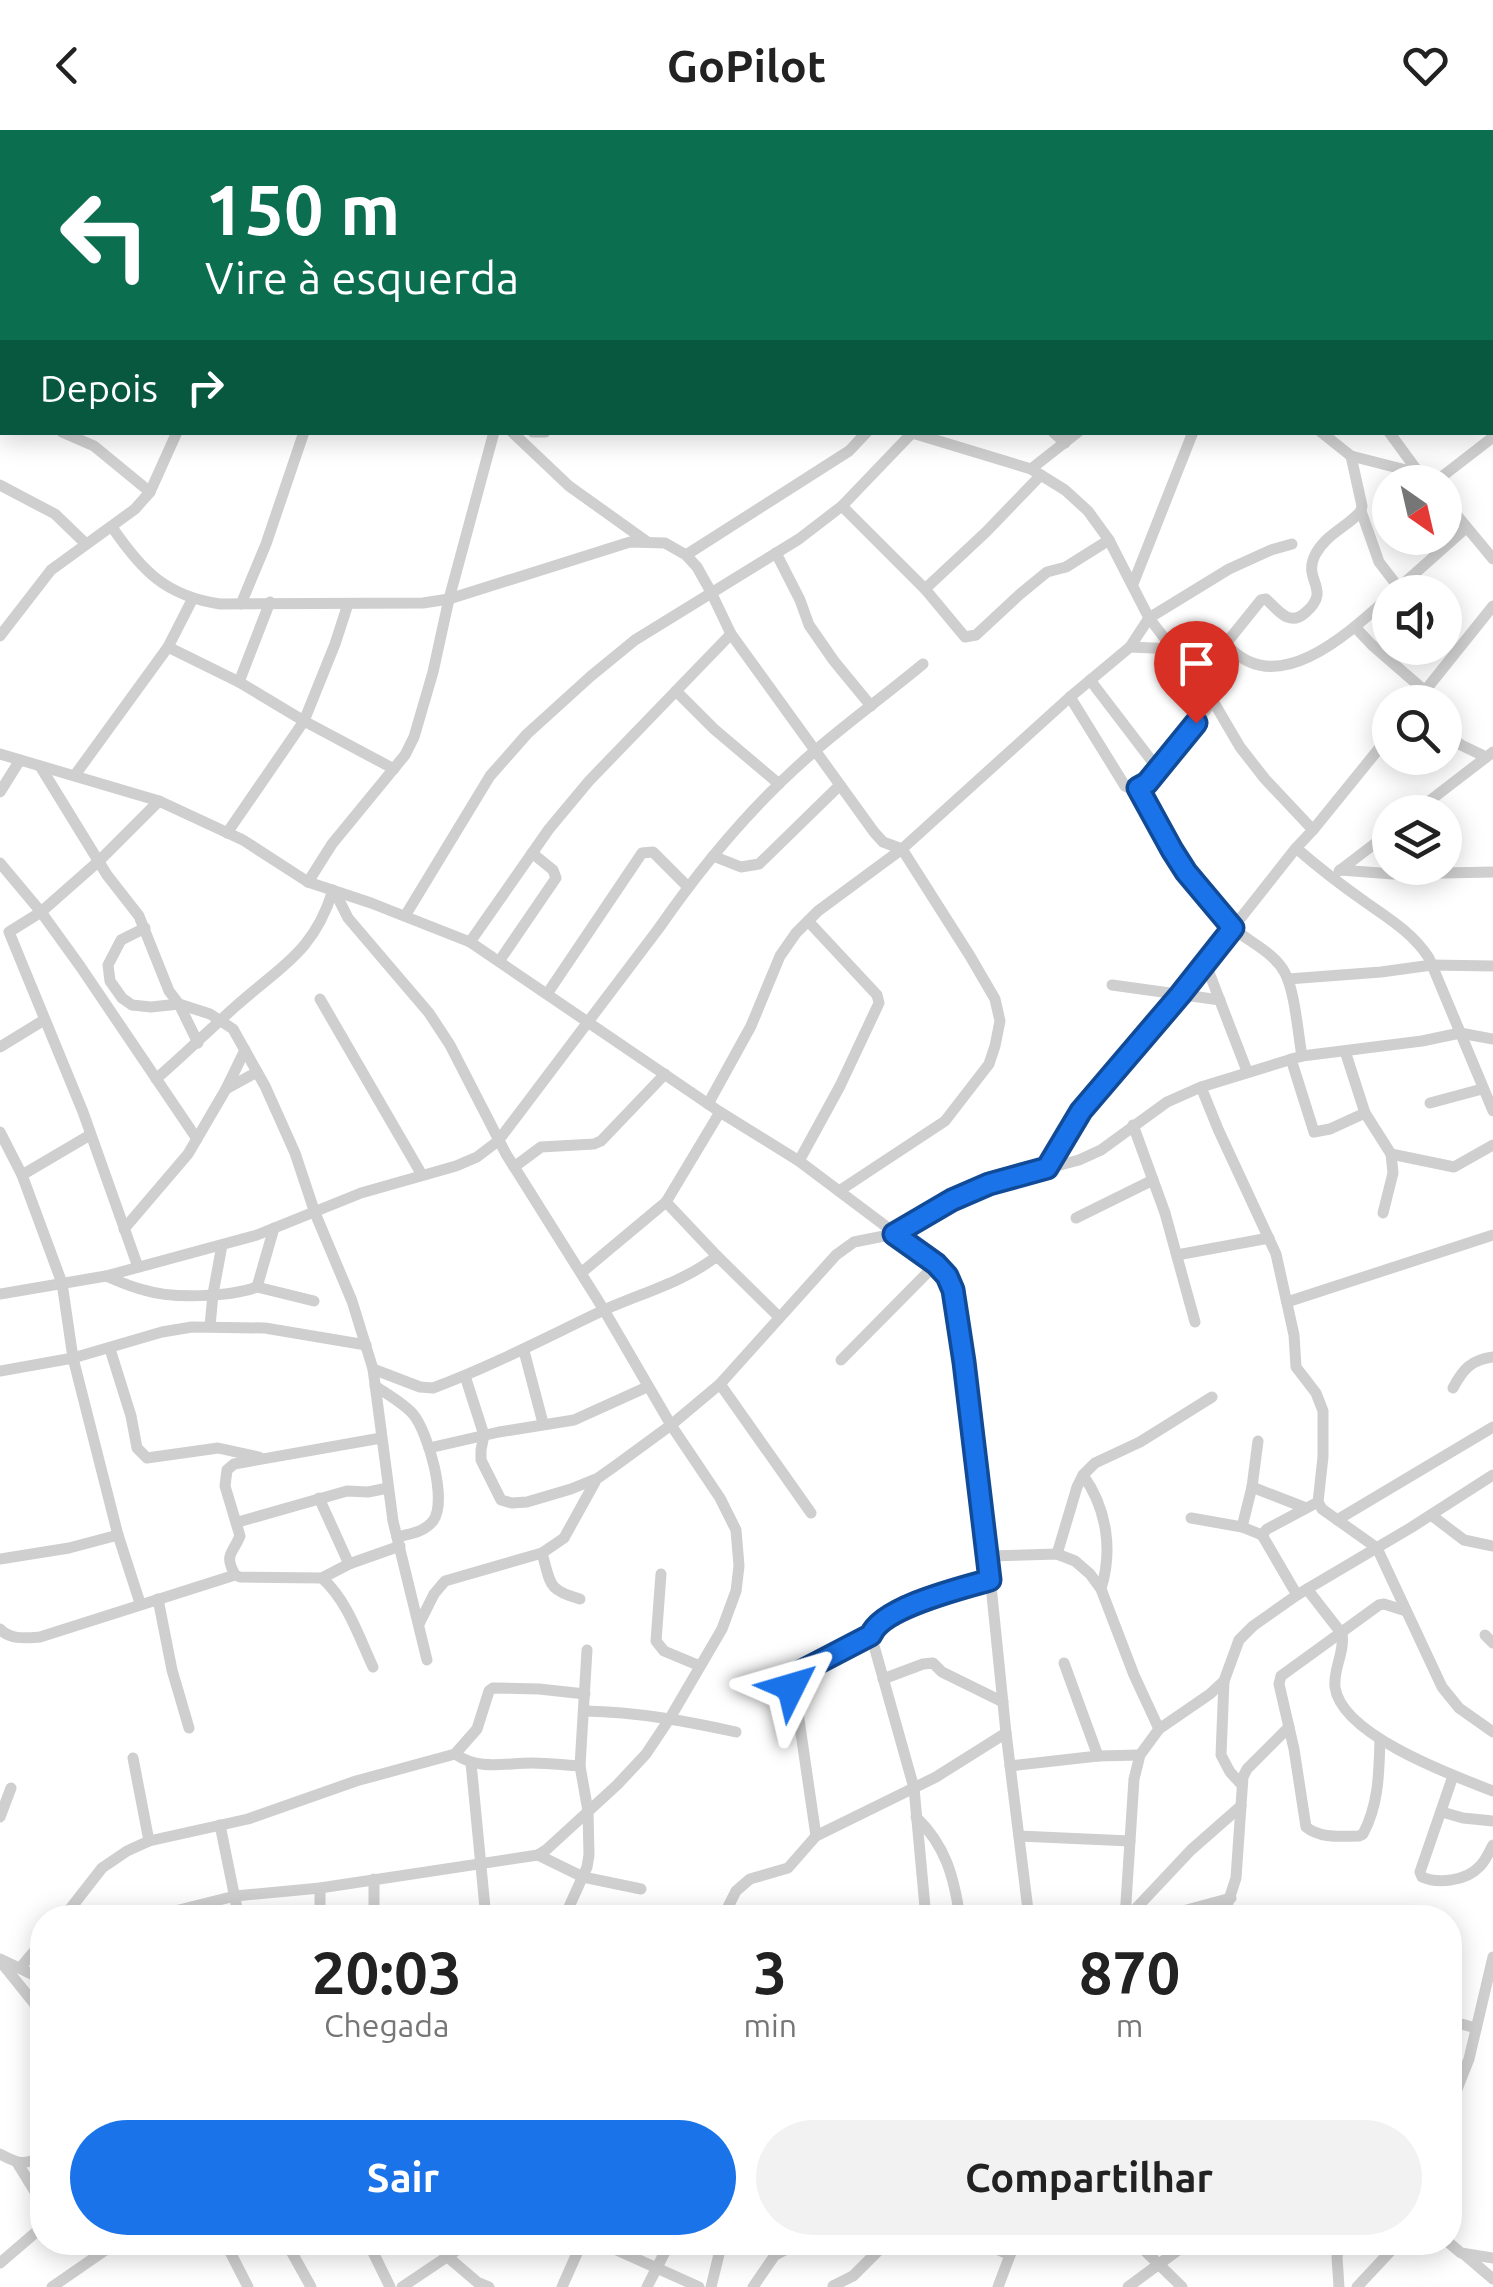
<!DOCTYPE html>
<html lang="pt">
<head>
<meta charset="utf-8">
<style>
	body { margin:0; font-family:Ubuntu,sans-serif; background:#f2f2f2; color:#222; height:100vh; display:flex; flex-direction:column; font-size:38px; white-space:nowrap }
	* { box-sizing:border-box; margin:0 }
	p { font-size:32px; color:#767676 }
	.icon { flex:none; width:55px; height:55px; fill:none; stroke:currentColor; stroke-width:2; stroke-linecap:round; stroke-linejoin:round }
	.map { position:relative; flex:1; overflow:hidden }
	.sheet { position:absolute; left:30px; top:1775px; width:1432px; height:350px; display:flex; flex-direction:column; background:#fff; border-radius:40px; box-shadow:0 5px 25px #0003 }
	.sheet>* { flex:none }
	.top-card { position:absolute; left:0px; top:0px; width:1495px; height:305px; box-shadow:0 5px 25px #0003; background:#0b6e4f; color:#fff; overflow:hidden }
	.needle { width:65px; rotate:146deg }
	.buttons { position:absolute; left:1372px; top:335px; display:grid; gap:20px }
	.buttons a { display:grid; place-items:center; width:90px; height:90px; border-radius:50%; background:#fff; box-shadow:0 5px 25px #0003; font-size:50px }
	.pin { position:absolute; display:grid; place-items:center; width:85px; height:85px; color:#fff; margin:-102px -42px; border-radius:50% 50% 50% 0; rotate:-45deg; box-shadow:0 0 10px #0007 }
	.pin .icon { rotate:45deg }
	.me { position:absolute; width:110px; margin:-55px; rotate:50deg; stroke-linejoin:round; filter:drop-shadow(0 0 8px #0008) }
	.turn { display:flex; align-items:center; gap:35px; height:210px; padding:0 40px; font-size:45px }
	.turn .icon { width:130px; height:130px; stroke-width:2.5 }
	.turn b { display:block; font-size:70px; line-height:85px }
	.then { display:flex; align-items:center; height:95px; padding:0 40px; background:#0003; gap:20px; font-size:38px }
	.eta { display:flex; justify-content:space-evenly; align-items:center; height:170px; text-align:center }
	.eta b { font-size:60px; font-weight:600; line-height:70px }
	.button { display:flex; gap:20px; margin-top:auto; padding:20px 40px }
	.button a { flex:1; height:115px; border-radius:60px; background:#1a73e8; color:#fff; font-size:40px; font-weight:600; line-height:115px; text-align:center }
	.button a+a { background:#f2f2f2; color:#222 }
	header { display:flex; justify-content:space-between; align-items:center; height:130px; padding:0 40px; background:#fff; font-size:45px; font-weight:600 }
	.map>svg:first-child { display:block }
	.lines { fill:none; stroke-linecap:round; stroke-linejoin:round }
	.minor { stroke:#cfcfcf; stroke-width:11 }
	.route-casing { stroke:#114b97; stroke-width:25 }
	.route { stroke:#1a73e8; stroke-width:18 }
</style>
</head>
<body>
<header><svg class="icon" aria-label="back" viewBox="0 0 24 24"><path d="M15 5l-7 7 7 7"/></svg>GoPilot<svg class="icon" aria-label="heart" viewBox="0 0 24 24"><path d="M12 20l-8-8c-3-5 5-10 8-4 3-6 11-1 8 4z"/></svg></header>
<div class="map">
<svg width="1493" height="2157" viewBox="0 0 1493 2157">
	<rect width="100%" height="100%" fill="#fff"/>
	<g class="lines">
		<!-- minor -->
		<g class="minor">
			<polyline points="54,0 58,2"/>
			<polyline points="619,0 623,2"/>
			<polyline points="639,0 640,2"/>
			<polyline points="794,0 795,2"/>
			<polyline points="860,0 860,2"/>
			<polyline points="1458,0 1461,2"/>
			<polyline points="110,2 111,0"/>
			<polyline points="262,2 263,0"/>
			<polyline points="365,2 366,0"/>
			<polyline points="482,2 483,0"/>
			<polyline points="894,2 894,0"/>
			<polyline points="1182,2 1183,0"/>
			<polyline points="1492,30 1493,30"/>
			<polyline points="0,97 2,99"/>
			<polyline points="0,202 2,198"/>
			<polyline points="0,212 2,212"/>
			<polyline points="1492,241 1493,242"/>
			<polyline points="0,275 2,276"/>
			<polyline points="62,302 94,316 150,362"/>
			<polyline points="512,302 569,356 646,411"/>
			<polyline points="533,302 545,302"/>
			<polyline points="909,302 1031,339 1065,360 1088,381 1109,410 1149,488 1213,571 1240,617 1265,649 1313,700"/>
			<polyline points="1053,302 1065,313"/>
			<polyline points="1321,302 1351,326 1414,342 1430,352"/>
			<polyline points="1389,302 1419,343"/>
			<polyline points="1351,326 1362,376 1361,381 1379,432 1399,458"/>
			<polyline points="1031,339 1078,302"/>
			<polyline points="1435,352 1493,307"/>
			<polyline points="0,355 55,384 86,414"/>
			<polyline points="1445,371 1493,429"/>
			<polyline points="842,376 925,459 965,507 976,505 1019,465 1047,442 1066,437 1109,410"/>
			<path d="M1361 381C1346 398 1326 404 1315 425 1302 451 1333 459 1305 483 1289 497 1278 480 1266 469L1261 470 1228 511V516C1278 571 1351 501 1390 466"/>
			<path d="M112 397C142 441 166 466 220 474L423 473 449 469 630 412 665 413 686 425 697 437 711 462 731 504 874 702 883 712 902 719 970 826 995 869 1000 891 995 916 989 934 945 991 839 1061"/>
			<polyline points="776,423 800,470 809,495 834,531 871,576"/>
			<polyline points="686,425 849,321 867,302"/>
			<polyline points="1133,454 1193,302"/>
			<polyline points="925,459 986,402 1041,345"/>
			<polyline points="1394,462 1466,398"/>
			<polyline points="241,474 266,414 304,302"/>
			<polyline points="1355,497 1372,515 1425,561 1425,567"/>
			<polyline points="0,506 51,440 135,379 150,362 177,302"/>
			<polyline points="168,517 239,552 304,591 394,639"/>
			<polyline points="1130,517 1174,519"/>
			<polyline points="1090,550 1158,639"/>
			<polyline points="239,552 270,472"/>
			<polyline points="676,561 714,599 779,654"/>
			<polyline points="1070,567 1125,656 1131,659 1147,653 1213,571"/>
			<polyline points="1416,572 1493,476"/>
			<polyline points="1445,603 1461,615 1486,627"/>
			<polyline points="0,624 159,671 243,710 308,752 371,773 470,812 720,982 799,1031 936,1134 947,1145 953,1160 964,1232 988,1426 1006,1603 1029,1788"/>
			<polyline points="40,636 107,745 139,786 169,861 179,874 210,884 233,899 265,956 295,1023 315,1083 352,1171 373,1239 393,1391 427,1530"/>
			<polyline points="75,645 168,517 192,470"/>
			<path d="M1138 658C1165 707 1191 759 1233 798 1249 812 1275 823 1285 843 1295 862 1298 904 1302 926"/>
			<polyline points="0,662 20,630"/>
			<polyline points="1415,682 1493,622"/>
			<polyline points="227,703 304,591 335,514 348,474"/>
			<path d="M1296 718C1318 737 1341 755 1364 771 1389 789 1412 802 1429 828L1493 981"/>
			<polyline points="713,726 741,737 759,734 840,655"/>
			<polyline points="0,733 41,782 80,836 197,1009"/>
			<polyline points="1340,740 1393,744 1493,742"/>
			<polyline points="1339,741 1390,702"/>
			<polyline points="308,752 332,714 405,625 414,607 433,542 449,469 494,302"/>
			<polyline points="405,786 490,646 527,604 591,546 635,510 799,409 842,376 912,303"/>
			<polyline points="145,798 121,810 108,835 110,851 122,868 132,875 151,877 179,874 198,913"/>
			<polyline points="470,812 549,699 589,651 731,504"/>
			<polyline points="500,830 556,748 553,740 532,723"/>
			<polyline points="1205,832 1247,941"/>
			<polyline points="1288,849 1381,842 1432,835 1493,836"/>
			<polyline points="1112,855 1220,870"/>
			<polyline points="547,864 642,723 653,722 687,756"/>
			<polyline points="320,869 422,1045"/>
			<polyline points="0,917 44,890"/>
			<polyline points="1345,921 1365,983 1391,1024 1393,1043 1383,1083"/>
			<polyline points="1291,929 1314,1002 1330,999 1365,983"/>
			<path d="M156 949C184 925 209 900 236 876 281 836 314 822 333 760"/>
			<polyline points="1201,957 1218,999 1276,1124 1294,1205 1296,1237 1316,1263 1323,1281 1323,1327 1318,1372 1322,1379 1377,1418 1442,1557 1459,1578 1493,1602"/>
			<polyline points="226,959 257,942"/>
			<polyline points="1430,973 1482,959"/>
			<polyline points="708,974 751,896 780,826 796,803 818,781 902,719 1070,567 1130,517 1149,488 1229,439 1271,420 1292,414"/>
			<polyline points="1133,995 1165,1083 1195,1192"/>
			<polyline points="0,1002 22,1045 62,1153 73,1228 118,1405 140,1473"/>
			<polyline points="1391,1024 1454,1037 1493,1015"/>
			<polyline points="799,1031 840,956 879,873 877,865 808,791"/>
			<polyline points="514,1037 541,1017 594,1014 601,1011 665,944"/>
			<polyline points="1047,1038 1081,981 1180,865 1296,718 1313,700 1390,605"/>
			<polyline points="22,1045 90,1005"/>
			<polyline points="1076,1088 1153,1050"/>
			<polyline points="124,1099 188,1024 226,959 245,920"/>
			<polyline points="1177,1125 1269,1108"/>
			<polyline points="717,1126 666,1072 720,982"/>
			<polyline points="138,1137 83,982 9,802 41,782 100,730 159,671"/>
			<polyline points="581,1143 666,1072"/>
			<path d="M106 1146C118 1151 131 1157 144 1160 172 1169 230 1167 257 1157L314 1171"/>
			<polyline points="257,1157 274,1098"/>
			<path d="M0 1164 106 1146 257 1105 361 1063 456 1036 477 1027 498 1011 659 798C704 733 756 671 816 620 851 590 888 563 923 534"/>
			<polyline points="1287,1172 1493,1105"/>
			<polyline points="210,1196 213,1164 222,1115"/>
			<polyline points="110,1219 131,1286 137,1318 147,1328 218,1318 259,1327"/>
			<polyline points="524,1221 543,1293"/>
			<polyline points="841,1230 936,1134"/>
			<path d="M373 1239 420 1257 433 1258C492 1236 547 1207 604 1180 642 1163 684 1152 717 1126L779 1187"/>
			<polyline points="0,1241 73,1228 162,1202 192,1197 265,1198 366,1215"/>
			<polyline points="465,1246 484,1305 481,1320 481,1330 501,1370 512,1373 527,1372 571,1359 598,1348 615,1336 671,1295 720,1254 836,1125 854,1112 894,1104 952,1070 989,1054 1079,1030 1101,1020 1167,972 1201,957 1302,926 1422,911 1460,903 1493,909"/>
			<polyline points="720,1254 811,1383"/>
			<path d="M375 1256C387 1264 403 1273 413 1284 428 1302 448 1371 433 1391 424 1402 411 1404 397 1407"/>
			<path d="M1453 1258C1463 1239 1471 1230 1493 1227"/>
			<path d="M381 1308 234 1334 227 1340 225 1356 240 1406C232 1425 224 1424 235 1445L240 1447 322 1448 349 1434 400 1416"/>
			<polyline points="429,1318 499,1302 574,1290 647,1257"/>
			<path d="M1083 1345C1107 1379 1113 1420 1101 1459"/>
			<polyline points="1252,1357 1306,1378"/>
			<polyline points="319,1368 349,1434"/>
			<polyline points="1431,1385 1464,1410 1493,1416"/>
			<polyline points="1191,1388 1242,1397 1262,1405"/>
			<polyline points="1337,1390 1493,1297"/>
			<polyline points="238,1392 347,1361 368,1362 388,1358"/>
			<polyline points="1242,1397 1252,1357 1258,1311"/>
			<path d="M542 1423C551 1454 547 1460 580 1469"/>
			<polyline points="1057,1424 1077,1357 1083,1345 1095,1333 1140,1312 1212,1267"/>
			<polyline points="988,1426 1057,1424 1075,1431 1090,1444 1101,1459 1134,1545 1159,1599"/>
			<polyline points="0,1429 69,1418 118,1405"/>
			<polyline points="661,1444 656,1511 664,1521 700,1536"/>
			<path d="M322 1448C347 1470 359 1507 373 1537"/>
			<path d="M1307 1459 1342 1504C1345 1522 1333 1539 1335 1557 1341 1605 1454 1646 1493 1661"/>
			<polyline points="1297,1465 1262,1405 1267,1399 1318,1372"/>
			<polyline points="158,1469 172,1540 189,1598"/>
			<polyline points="419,1494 434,1464 445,1451 542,1423 564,1408 595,1352"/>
			<path d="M0 1499C10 1510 26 1508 40 1507L235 1445"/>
			<polyline points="871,1505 914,1658 926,1788"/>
			<polyline points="1485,1505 1493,1513"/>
			<polyline points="1064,1533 1098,1626"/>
			<polyline points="883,1549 923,1534 933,1533 942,1542 1003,1572"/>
			<polyline points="1224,1551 1221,1625 1230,1642 1242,1655"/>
			<path d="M585 1581C637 1582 686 1591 736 1602"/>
			<path d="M1380 1609C1379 1642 1379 1674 1363 1704L1359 1706C1341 1706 1321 1709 1306 1697L1294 1619 1279 1554 1281 1546 1379 1475 1384 1474 1406 1481"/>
			<path d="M455 1624C480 1641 504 1633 532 1633 548 1633 564 1635 580 1636"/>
			<polyline points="133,1628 149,1711"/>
			<polyline points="471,1633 486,1788"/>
			<polyline points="1010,1636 1098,1626 1140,1625"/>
			<path d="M1453 1646 1420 1742 1422 1747C1438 1754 1466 1751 1479 1737 1485 1732 1489 1722 1493 1715"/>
			<polyline points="1442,1682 1463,1688 1493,1691"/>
			<polyline points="0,1687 11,1658"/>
			<path d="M916 1687C946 1716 954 1747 960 1788"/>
			<polyline points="220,1695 239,1788"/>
			<polyline points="816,1706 796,1569 791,1557 793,1550 800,1543 832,1523 871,1505 876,1495 933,1466 990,1450"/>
			<polyline points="1019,1706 1130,1711"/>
			<polyline points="538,1725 583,1747 641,1759"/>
			<polyline points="374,1749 374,1788"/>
			<polyline points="63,1788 102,1738 127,1721 149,1711 248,1689 356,1651 455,1624 477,1599 489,1561 493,1558 539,1559 585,1564"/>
			<polyline points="159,1788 171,1782 235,1766 320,1758 538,1725 546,1720 617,1655 646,1624 670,1588 722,1499 736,1461 739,1436 736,1400 720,1368 671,1295 604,1180 506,1024 450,915 429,883 348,788 335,762"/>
			<polyline points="320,1788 320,1758"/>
			<polyline points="564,1788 587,1737 589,1725 588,1681 580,1636 587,1520"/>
			<polyline points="727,1788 728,1777 736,1761 750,1749 788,1738 816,1706 936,1647 1006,1603"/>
			<polyline points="1125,1788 1134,1649 1140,1625 1159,1599 1210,1564 1224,1551 1239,1510 1253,1496 1297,1465 1412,1397 1493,1345"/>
			<polyline points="1127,1788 1191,1720 1241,1676"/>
			<polyline points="1157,1788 1231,1768"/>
			<polyline points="1223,1788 1236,1748 1243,1647 1247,1639 1289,1597"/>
			<polyline points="0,1829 42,1849"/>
			<polyline points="0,1831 42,1883"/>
			<polyline points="20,1838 42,1812"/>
			<polyline points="1450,1891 1476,1898"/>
			<polyline points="1450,1977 1469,1929 1493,1827"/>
			<path d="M0 2024C19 2034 23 2036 42 2026"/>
			<polyline points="18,2034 42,2073"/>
			<polyline points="225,2112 248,2157"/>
			<polyline points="286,2112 311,2157"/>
			<polyline points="368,2112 390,2157"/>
			<polyline points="599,2112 699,2157"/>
			<polyline points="981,2112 1010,2125"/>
			<polyline points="1136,2112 1182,2157"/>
			<polyline points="1448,2112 1461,2123 1493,2128"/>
			<polyline points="1465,2125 1493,2149"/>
			<polyline points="449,2128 477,2152 489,2157"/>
			<polyline points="0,2133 42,2097"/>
			<polyline points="833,2156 853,2146 887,2112"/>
			<polyline points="52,2157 117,2112"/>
			<polyline points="402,2157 469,2112"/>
			<polyline points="562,2157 582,2112"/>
			<polyline points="647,2157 670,2112"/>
			<polyline points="711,2157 722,2112"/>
			<polyline points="753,2157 775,2125 800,2112"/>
			<polyline points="998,2157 1015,2112"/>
			<polyline points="1128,2157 1189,2112"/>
			<polyline points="1339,2157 1337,2127 1340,2112"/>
			<polyline points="1357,2157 1399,2112"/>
		</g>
	</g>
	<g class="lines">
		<defs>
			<path id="route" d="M791 1557 793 1550 800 1542 871 1505C882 1477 962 1458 990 1450L964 1232 953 1160 947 1146 936 1134 894 1104 952 1070 989 1054 1047 1038 1081 981 1180 865 1233 798 1186 742 1172 720 1138 658 1147 653 1196 593"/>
		</defs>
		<!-- route casing -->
		<use href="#route" class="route-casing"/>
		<!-- route -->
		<use href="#route" class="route"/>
	</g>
</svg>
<div class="buttons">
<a><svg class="needle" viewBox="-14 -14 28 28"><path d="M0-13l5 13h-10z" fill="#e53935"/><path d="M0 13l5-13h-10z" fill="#767676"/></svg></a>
<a><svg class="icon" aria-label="sound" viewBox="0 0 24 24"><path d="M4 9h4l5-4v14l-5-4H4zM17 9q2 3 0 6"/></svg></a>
<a><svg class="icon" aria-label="search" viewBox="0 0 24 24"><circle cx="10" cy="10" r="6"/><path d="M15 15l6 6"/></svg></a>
<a><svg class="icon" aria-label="layers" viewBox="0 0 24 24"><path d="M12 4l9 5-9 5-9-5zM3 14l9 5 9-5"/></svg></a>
</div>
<div class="pin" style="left:1196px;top:593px;background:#d93025"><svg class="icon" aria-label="arrive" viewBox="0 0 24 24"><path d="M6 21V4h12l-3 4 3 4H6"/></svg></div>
<svg class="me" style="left:791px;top:1557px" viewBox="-20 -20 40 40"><path d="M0-17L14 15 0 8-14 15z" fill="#1a73e8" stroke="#fff" stroke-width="4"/></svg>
<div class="top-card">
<div class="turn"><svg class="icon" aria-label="left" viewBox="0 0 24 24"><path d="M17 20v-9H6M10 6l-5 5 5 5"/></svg><div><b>150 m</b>Vire à esquerda</div></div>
<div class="then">Depois<svg class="icon" aria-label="right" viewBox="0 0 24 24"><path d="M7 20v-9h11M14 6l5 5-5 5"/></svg></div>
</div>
<section class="sheet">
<div class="eta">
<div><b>20:03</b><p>Chegada</p></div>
<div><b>3</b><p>min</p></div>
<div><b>870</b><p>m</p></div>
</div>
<div class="button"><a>Sair</a><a>Compartilhar</a></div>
</section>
</div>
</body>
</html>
